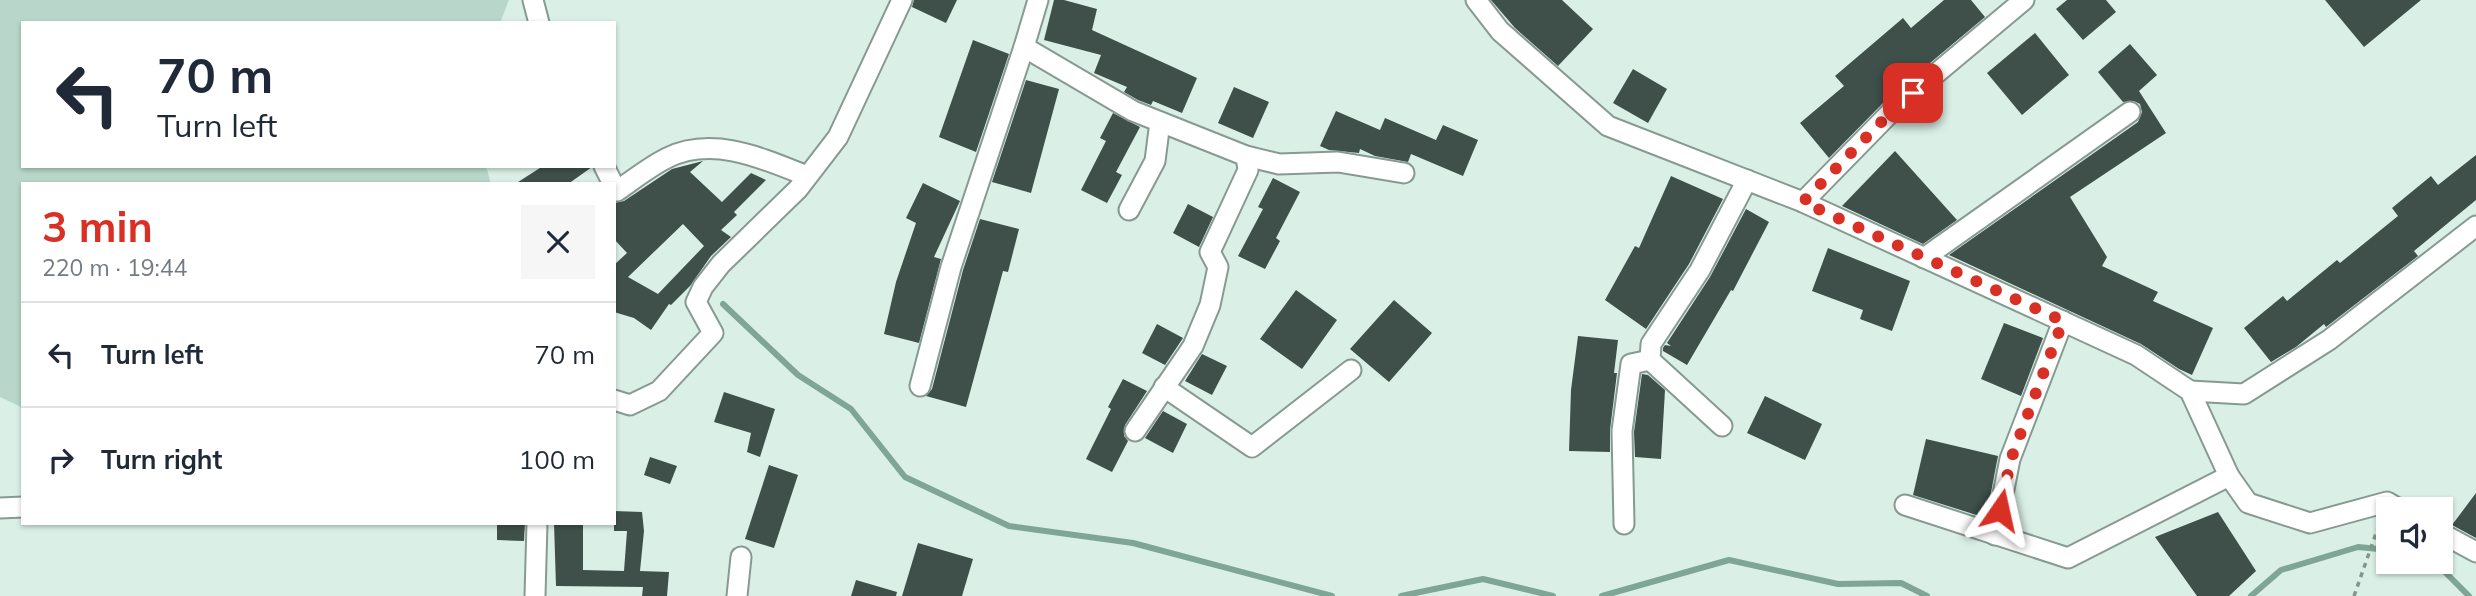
<!DOCTYPE html>
<html lang="en">
<head>
<meta charset="utf-8">
<style>
	body { margin:0; font-family:Mulish,sans-serif; background:#f6f6f7; color:#1f2937; height:100vh; display:flex; flex-direction:column; font-size:26px; white-space:nowrap }
	* { box-sizing:border-box; margin:0 }
	p { font-size:23px; color:#747a83 }
	.icon { flex:none; width:38px; height:38px; fill:none; stroke:currentColor; stroke-width:2; stroke-linecap:round; stroke-linejoin:round }
	.map { position:relative; flex:1; overflow:hidden }
	.details { position:absolute; left:21px; top:182px; width:595px; height:343px; display:flex; flex-direction:column; background:#fff; border-radius:0px; box-shadow:0 2px 5px #0004 }
	.details>* { flex:none }
	.banner { position:absolute; left:21px; top:21px; width:595px; height:147px; border-radius:0px; box-shadow:0 2px 5px #0004; background:#fff; color:#1f2937; overflow:hidden }
	.tools { position:absolute; left:2376px; top:497px; display:grid; gap:14px }
	.tools a { display:grid; place-items:center; width:77px; height:77px; border-radius:0px; background:#fff; box-shadow:0 2px 5px #0004; font-size:35px }
	.pin { position:absolute; display:grid; place-items:center; width:60px; height:60px; color:#fff; margin:-30px; border-radius:14px; box-shadow:0 4px 10px #0006 }
	.me { position:absolute; width:77px; margin:-38px; rotate:11deg; stroke-linejoin:round; filter:drop-shadow(0 0 5px #0008) }
	.turn { display:flex; align-items:center; gap:24px; height:147px; padding:0 21px; font-size:32px }
	.turn .icon { width:91px; height:91px; stroke-width:2.5 }
	.turn b { display:block; font-size:49px; line-height:60px }
	.round { display:grid; place-items:center; flex:none; width:74px; height:74px; border-radius:0px; background:#f6f6f7 }
	.head { display:flex; align-items:center; justify-content:space-between; height:119px; padding:0 21px }
	h1 { font-size:42px; font-weight:700; line-height:52px; color:#d93025 }
	ul { padding:0; list-style:none }
	li { display:flex; align-items:center; gap:21px; height:105px; padding:0 21px; border-top:2px solid #e0e1e3 }
	li div { flex:1 }
	li b { display:block; font-size:26px }
	li em { font-style:normal }
	.map>svg:first-child { display:block }
	.green { fill:#b8d7ca }
	.lines { fill:none; stroke-linecap:round; stroke-linejoin:round }
	.stream { stroke:#7ea596; stroke-width:6 }
	.building { fill:#3e5049; fill-rule:evenodd }
	.minor-casing { stroke:#869a92; stroke-width:23 }
	.path { stroke:#86968f; stroke-width:3.5; stroke-dasharray:5 5; stroke-linecap:butt }
	.minor { stroke:#fff; stroke-width:19 }
	.route { stroke:#d93025; stroke-width:12; stroke-dasharray:0 21.6 }
</style>
</head>
<body>
<div class="map">
<svg width="2476" height="596" viewBox="0 0 2476 596">
	<rect width="100%" height="100%" fill="#daf0e7"/>
	<!-- green -->
	<polygon class="green" points="0,0 509,0 500,23 23,23 23,166 486,166 491,184 23,184 23,408 0,397"/>
	<g class="lines">
		<!-- stream -->
		<g class="stream">
			<polyline points="723,304 798,375 851,409 905,477 1009,526 1133,543 1332,596"/>
			<polyline points="2435,562 2469,596"/>
			<polyline points="1401,596 1483,579 1553,596"/>
			<polyline points="1602,596 1729,560 1838,584 1901,583 1927,596"/>
			<polyline points="2251,596 2281,570 2358,547 2389,550"/>
		</g>
	</g>
	<!-- building -->
	<g class="building">
		<polygon points="914,0 957,0 946,23 912,7"/>
		<polygon points="1054,0 1064,0 1097,9 1092,30 1197,78 1182,113 1153,101 1151,105 1138,100 1124,92 1127,87 1094,73 1101,55 1044,40"/>
		<polygon points="1491,0 1562,0 1593,29 1558,66 1515,28"/>
		<polygon points="1944,0 1971,0 1985,17 1887,99 1829,158 1800,123 1844,86 1835,76 1903,18 1911,28"/>
		<polygon points="2067,0 2106,0 2116,12 2083,40 2056,9"/>
		<polygon points="2325,0 2421,0 2364,47"/>
		<polygon points="2035,33 2069,75 2022,115 1987,73"/>
		<polygon points="973,40 1009,54 976,152 939,137"/>
		<polygon points="2130,44 2157,75 2139,91 2166,133 2070,197 2107,257 2102,266 2158,292 2153,301 2213,328 2192,375 2179,369 2141,344 1949,255 2138,122 2142,112 2140,104 2134,101 2123,102 2098,72"/>
		<polygon points="1633,69 1667,89 1648,123 1613,103"/>
		<polygon points="1026,80 1059,89 1031,193 992,182"/>
		<polygon points="1234,87 1269,102 1253,138 1218,123"/>
		<polygon points="1336,111 1380,130 1385,118 1436,140 1443,125 1478,140 1463,176 1411,154 1408,162 1375,156 1360,149 1359,153 1329,150 1320,146"/>
		<polygon points="1113,113 1140,127 1116,172 1122,175 1107,203 1081,190 1106,141 1100,138"/>
		<polygon points="1895,151 1957,220 1923,244 1842,206"/>
		<polygon points="2476,155 2476,200 2414,251 2418,256 2326,327 2324,324 2296,347 2271,362 2244,328 2283,296 2287,301 2337,260 2340,263 2398,216 2392,208 2431,176 2438,185"/>
		<path d="M703 161 690 172 722 202 751 173 766 180 734 212 737 215 721 230 731 237 711 256 690 286 671 305 669 304 651 330 634 318 614 312V265L627 253 614 239V203L624 201 672 169ZM683 224 704 246 658 294 628 277Z"/>
		<polygon points="543,166 592,166 592,167 568,184 515,184"/>
		<polygon points="1671,176 1723,199 1689,264 1646,329 1605,300 1635,246 1639,248"/>
		<polygon points="1273,178 1300,192 1276,238 1280,241 1265,269 1238,256 1263,209 1258,207"/>
		<polygon points="923,183 960,201 934,257 941,259 919,343 884,334 896,282 916,223 906,218"/>
		<polygon points="1188,204 1213,217 1199,247 1173,233"/>
		<polygon points="1746,209 1769,222 1733,291 1731,290 1687,365 1663,351 1663,348 1665,345 1671,346 1667,343 1710,277"/>
		<polygon points="980,219 1019,229 1008,272 1003,271 966,407 926,396 932,389 963,270"/>
		<polygon points="1828,248 1910,281 1892,331 1860,319 1863,310 1812,291"/>
		<polygon points="1296,290 1337,320 1302,369 1260,339"/>
		<polygon points="1394,300 1432,333 1389,382 1350,349"/>
		<polygon points="2004,323 2043,338 2021,396 1981,379"/>
		<polygon points="1157,324 1183,338 1165,365 1142,353"/>
		<polygon points="1578,336 1618,340 1614,373 1617,373 1610,430 1610,452 1569,451 1571,390"/>
		<polygon points="1202,354 1227,366 1212,395 1185,381"/>
		<polygon points="1642,374 1648,375 1665,390 1661,459 1635,457 1634,432"/>
		<polygon points="1123,379 1147,391 1125,425 1124,436 1128,441 1112,472 1086,459 1111,409 1108,407"/>
		<polygon points="724,392 775,409 760,457 747,452 751,433 714,422"/>
		<polygon points="1765,396 1822,424 1805,460 1747,433"/>
		<polygon points="1163,411 1187,424 1173,453 1145,438"/>
		<polygon points="1926,439 1998,456 1986,518 1913,495"/>
		<polygon points="650,457 677,466 670,484 644,475"/>
		<polygon points="769,465 798,475 774,548 745,539"/>
		<polygon points="2476,493 2476,538 2452,525"/>
		<polygon points="614,511 642,512 644,531 640,571 669,572 667,596 642,596 643,587 556,586 554,523 583,523 583,570 624,571 627,531 614,531"/>
		<polygon points="2218,512 2256,571 2229,596 2197,596 2155,537"/>
		<polygon points="497,523 525,523 524,541 497,540"/>
		<polygon points="918,543 973,559 962,596 902,596"/>
		<polygon points="856,580 897,592 896,596 851,596"/>
	</g>
	<g class="lines">
		<defs>
			<g id="minor">
				<polyline points="533,0 539,23"/>
				<polyline points="1038,0 1024,47 1133,111 1246,156 1279,164 1338,162 1404,173"/>
				<polyline points="1476,0 1500,31 1608,126 1803,202 2136,355 2190,391 2229,476 2248,503 2310,523 2387,502 2399,509"/>
				<polyline points="604,166 613,184"/>
				<path d="M614 186 617 191C633 180 649 167 667 158 713 135 764 159 807 176"/>
				<polyline points="1803,202 1895,108 2024,0"/>
				<polyline points="1129,210 1155,161 1160,122"/>
				<polyline points="1924,258 2130,112"/>
				<polyline points="920,386 951,267 1024,47"/>
				<polyline points="1164,387 1252,447 1351,370"/>
				<polyline points="2190,391 2244,394 2329,340 2476,226"/>
				<polyline points="614,400 630,405 659,391 713,333 696,302 703,287 721,264 798,189 838,137 902,0"/>
				<polyline points="1722,426 1650,360 1651,344 1700,270 1747,180"/>
				<polyline points="1135,431 1193,346 1210,305 1218,267 1210,252 1248,170 1246,156"/>
				<polyline points="1905,505 2068,558 2229,476"/>
				<polyline points="0,508 23,507"/>
				<polyline points="1624,524 1622,431 1631,364 1650,360"/>
				<polyline points="2441,533 2476,552"/>
				<polyline points="1995,535 2010,459 2063,321"/>
				<polyline points="535,596 537,523"/>
				<polyline points="737,596 741,557"/>
			</g>
		</defs>
		<!-- minor casing -->
		<use href="#minor" class="minor-casing"/>
		<!-- path -->
		<polyline class="path" points="2354,596 2380,522"/>
		<!-- minor -->
		<use href="#minor" class="minor"/>
	</g>
	<g class="lines">
		<!-- route -->
		<polyline class="route" points="1913,93 1895,108 1803,202 2063,321 2011,459 2000,510"/>
	</g>
</svg>
<div class="tools">
<a><svg class="icon" aria-label="sound" viewBox="0 0 24 24"><path d="M4 9h4l5-4v14l-5-4H4zM17 9q2 3 0 6"/></svg></a>
</div>
<div class="pin" style="left:1913px;top:93px;background:#d93025"><svg class="icon" aria-label="arrive" viewBox="0 0 24 24"><path d="M6 21V4h12l-3 4 3 4H6"/></svg></div>
<svg class="me" style="left:2000px;top:510px" viewBox="-20 -20 40 40"><path d="M0-17L14 15 0 8-14 15z" fill="#d93025" stroke="#fff" stroke-width="4"/></svg>
<div class="banner">
<div class="turn"><svg class="icon" aria-label="left" viewBox="0 0 24 24"><path d="M17 20v-9H6M10 6l-5 5 5 5"/></svg><div><b>70 m</b>Turn left</div></div>
</div>
<section class="details">
<div class="head"><div><h1>3 min</h1><p>220 m · 19:44</p></div><a class="round"><svg class="icon" aria-label="close" viewBox="0 0 24 24"><path d="M6 6l12 12M18 6L6 18"/></svg></a></div>
<ul>
<li><svg class="icon" aria-label="left" viewBox="0 0 24 24"><path d="M17 20v-9H6M10 6l-5 5 5 5"/></svg><div><b>Turn left</b></div><em>70 m</em></li>
<li><svg class="icon" aria-label="right" viewBox="0 0 24 24"><path d="M7 20v-9h11M14 6l5 5-5 5"/></svg><div><b>Turn right</b></div><em>100 m</em></li>
</ul>
</section>
</div>
</body>
</html>
